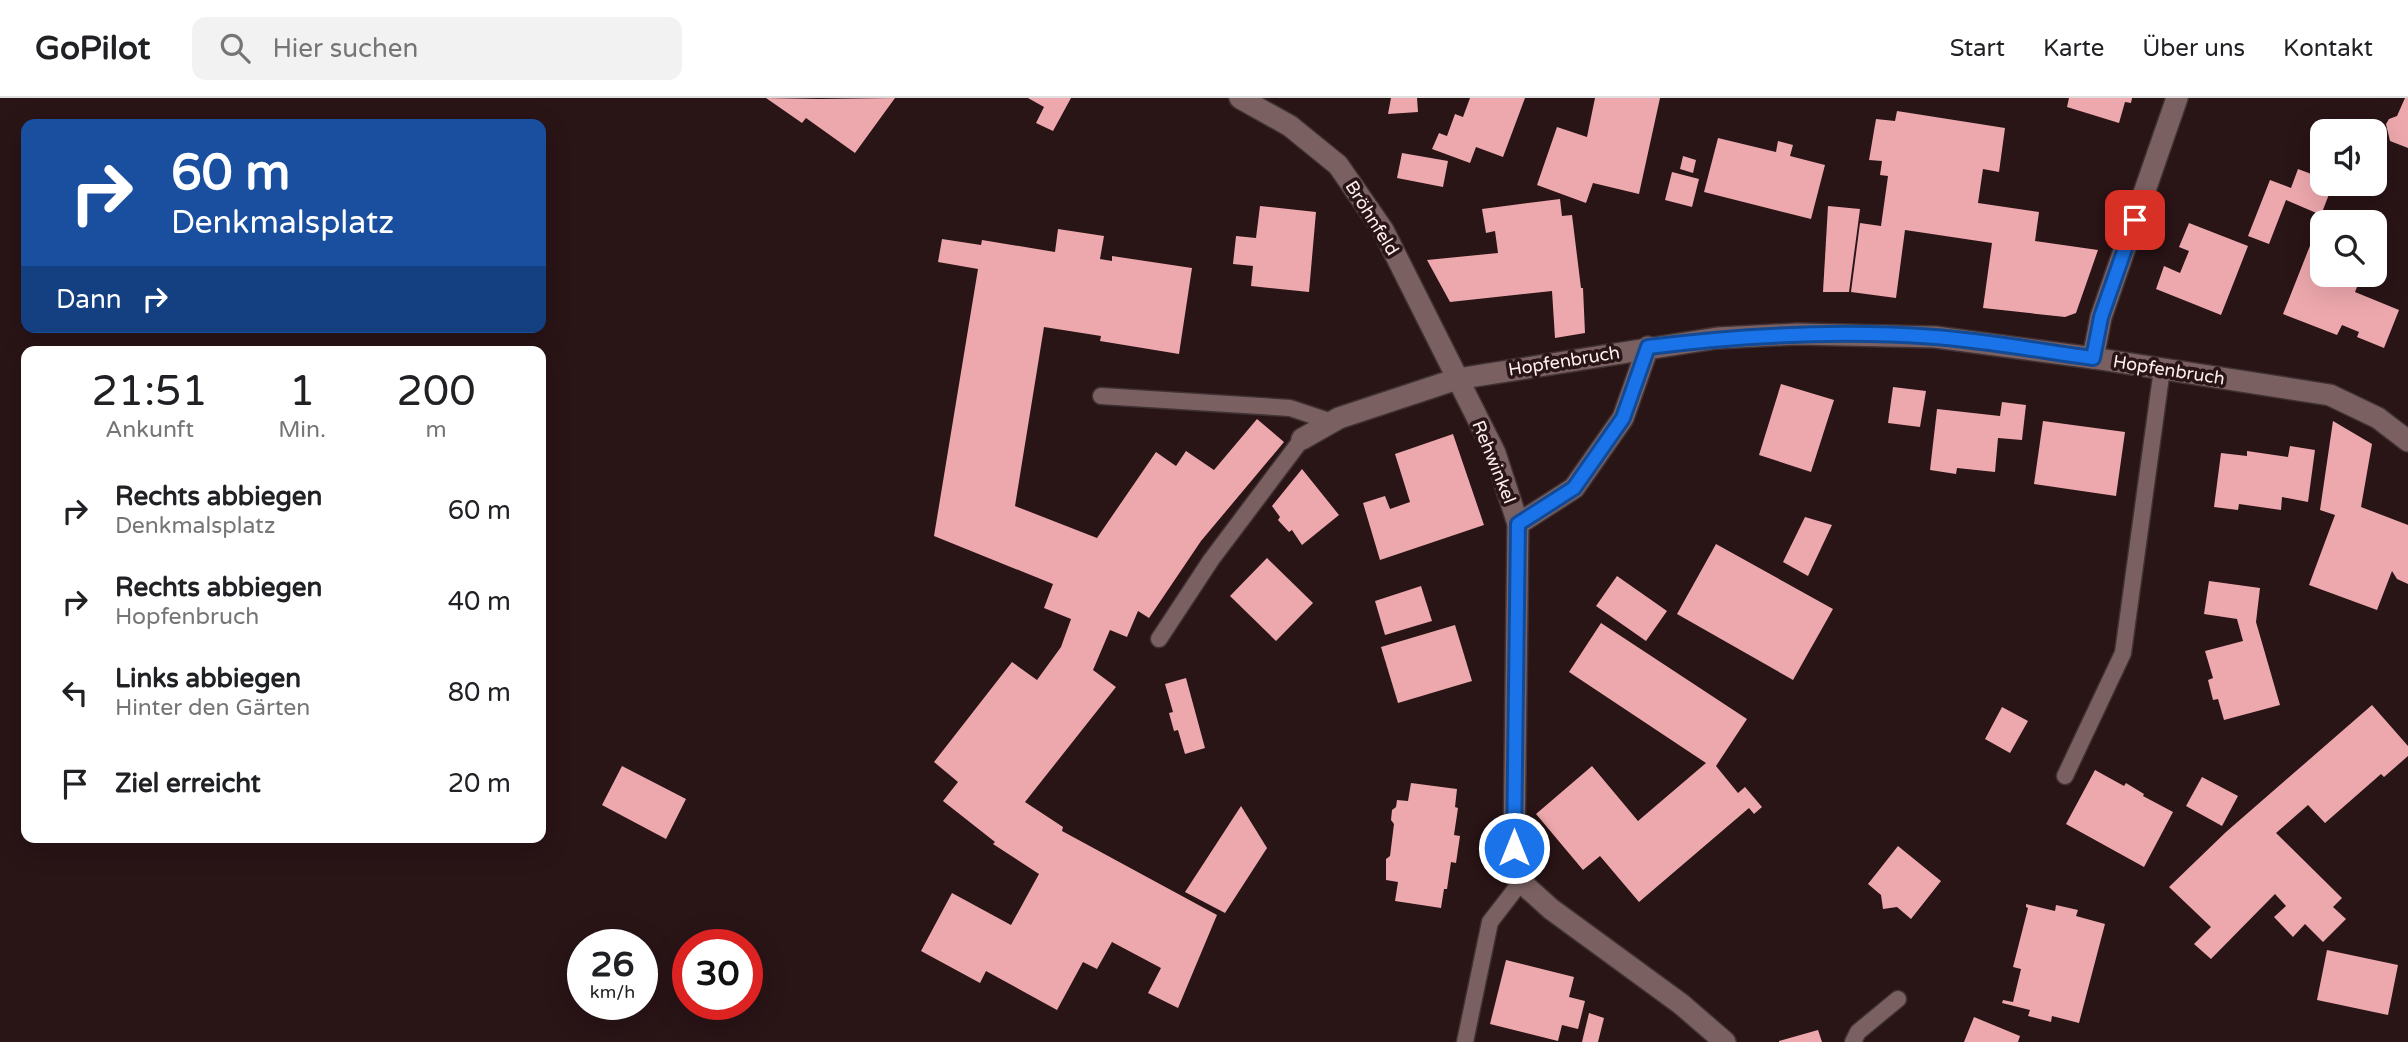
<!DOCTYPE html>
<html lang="de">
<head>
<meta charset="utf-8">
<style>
	body { margin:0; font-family:"Varela Round",sans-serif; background:#f2f2f2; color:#202124; height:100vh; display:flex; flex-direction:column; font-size:26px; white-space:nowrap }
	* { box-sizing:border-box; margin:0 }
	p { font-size:23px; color:#757577 }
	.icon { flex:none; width:38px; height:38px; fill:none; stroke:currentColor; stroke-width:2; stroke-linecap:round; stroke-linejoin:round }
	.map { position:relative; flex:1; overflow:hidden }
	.details { position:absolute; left:21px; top:248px; width:525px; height:497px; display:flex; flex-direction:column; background:#fff; border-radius:14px; box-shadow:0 7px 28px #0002 }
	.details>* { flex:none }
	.top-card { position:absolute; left:21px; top:21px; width:525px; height:214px; border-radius:14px; box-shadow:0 7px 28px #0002; background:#1a4fa0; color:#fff; overflow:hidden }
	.fabs { position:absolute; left:2310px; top:21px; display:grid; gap:14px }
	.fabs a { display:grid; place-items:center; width:77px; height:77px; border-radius:14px; background:#fff; box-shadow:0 7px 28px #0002; font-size:35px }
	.speed { position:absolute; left:567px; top:831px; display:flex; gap:14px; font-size:35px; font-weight:700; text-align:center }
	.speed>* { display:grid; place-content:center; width:91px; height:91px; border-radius:50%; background:#fff; box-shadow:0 7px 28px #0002; line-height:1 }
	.speed small { font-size:18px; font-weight:400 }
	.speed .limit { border:10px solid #d22; background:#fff; color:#111 }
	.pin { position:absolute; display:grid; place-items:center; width:60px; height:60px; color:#fff; margin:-30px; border-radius:14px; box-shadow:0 4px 10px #0006 }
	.me { position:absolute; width:77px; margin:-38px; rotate:0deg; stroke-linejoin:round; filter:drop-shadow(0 0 5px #0008) }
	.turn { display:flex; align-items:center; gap:24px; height:147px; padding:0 35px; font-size:32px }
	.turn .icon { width:91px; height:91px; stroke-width:2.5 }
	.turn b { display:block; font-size:49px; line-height:60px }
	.then { display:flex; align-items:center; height:66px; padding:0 35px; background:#0003; gap:14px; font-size:26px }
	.eta { display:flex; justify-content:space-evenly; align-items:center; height:119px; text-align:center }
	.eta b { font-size:42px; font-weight:600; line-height:49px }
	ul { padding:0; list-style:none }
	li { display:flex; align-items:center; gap:21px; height:91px; padding:0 35px }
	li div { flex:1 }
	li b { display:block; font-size:26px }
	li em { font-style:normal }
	header { display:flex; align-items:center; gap:42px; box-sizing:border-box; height:98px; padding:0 35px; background:#fff; border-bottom:2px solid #e0e0e0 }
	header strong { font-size:33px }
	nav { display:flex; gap:38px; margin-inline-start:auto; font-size:24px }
	.search { width:490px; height:63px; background:#f2f2f2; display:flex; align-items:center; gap:18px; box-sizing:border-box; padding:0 24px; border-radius:14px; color:#757577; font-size:26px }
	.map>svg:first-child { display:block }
	.building { fill:#eda8ad }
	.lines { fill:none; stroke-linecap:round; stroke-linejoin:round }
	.lane-casing { stroke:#403132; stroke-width:19 }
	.street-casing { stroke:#403132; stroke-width:24 }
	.lane { stroke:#7a6061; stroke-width:16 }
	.street { stroke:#7a6061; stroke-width:21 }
	.route-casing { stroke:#114b97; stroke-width:18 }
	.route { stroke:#1a73e8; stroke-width:12 }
	.labels { text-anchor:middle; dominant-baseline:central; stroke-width:7; stroke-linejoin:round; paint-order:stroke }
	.street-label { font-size:18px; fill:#feeeef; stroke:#291416 }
</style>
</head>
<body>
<header>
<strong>GoPilot</strong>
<div class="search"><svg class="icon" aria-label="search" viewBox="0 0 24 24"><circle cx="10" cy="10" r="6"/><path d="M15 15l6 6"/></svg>Hier suchen</div>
<nav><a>Start</a><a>Karte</a><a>Über uns</a><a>Kontakt</a></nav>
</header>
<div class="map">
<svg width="2408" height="944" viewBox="0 0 2408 944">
	<rect width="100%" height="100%" fill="#291416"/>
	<!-- building -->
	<g class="building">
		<polygon points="766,0 819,1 895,0 855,55 806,20 802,25"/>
		<polygon points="1028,0 1071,0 1053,33 1036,25 1044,9"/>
		<polygon points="1391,0 1417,0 1418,14 1388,16"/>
		<polygon points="1470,0 1525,0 1503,59 1476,49 1470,65 1432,51 1439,35 1447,38 1455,16 1463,19"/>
		<polygon points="1595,0 1660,0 1639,96 1593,85 1586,105 1537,87 1557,29 1587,39"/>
		<polygon points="2069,0 2132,0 2131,5 2125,4 2119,25 2067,9"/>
		<polygon points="2405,0 2408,0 2408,50 2390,43 2386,26 2389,21 2397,18"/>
		<polygon points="1897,13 2005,30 1999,74 1983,71 1978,105 2039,114 2035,143 2098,152 2076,215 2065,219 1983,210 1992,145 1905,132 1896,200 1851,194 1860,125 1881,128 1888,78 1880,77 1882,63 1869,62 1876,21 1895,23"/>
		<polygon points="1718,40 1776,54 1778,43 1793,47 1790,58 1825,67 1811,121 1704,94"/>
		<polygon points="1402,55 1448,63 1443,89 1397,80"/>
		<polygon points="1683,58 1696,62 1693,75 1680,71"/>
		<polygon points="2298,71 2322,80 2322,86 2333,86 2321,117 2286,102 2269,146 2248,138 2270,82 2291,90"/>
		<polygon points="1672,74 1699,81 1692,109 1665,102"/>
		<polygon points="1560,101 1562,118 1572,117 1581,190 1583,190 1585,235 1555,240 1552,193 1450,204 1427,162 1498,155 1495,133 1486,135 1482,111"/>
		<polygon points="1260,108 1316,114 1309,194 1251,188 1253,168 1233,166 1236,138 1256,140"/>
		<polygon points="1828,108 1860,111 1849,194 1823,194"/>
		<polygon points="2189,125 2248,148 2221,217 2156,191 2164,168 2180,175 2189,153 2179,149"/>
		<polygon points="2317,130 2322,132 2322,177 2362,177 2355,194 2399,212 2384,250 2357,239 2359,234 2342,227 2337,237 2283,216"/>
		<polygon points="1058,131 1104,138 1100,161 1112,163 1112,158 1192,170 1179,256 1100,243 1101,238 1044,229 1015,408 1097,440 1156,354 1176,368 1186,353 1214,372 1257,321 1284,344 1201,443 1149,520 1138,513 1127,539 1110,532 1093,572 1116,589 1025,704 1063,729 1062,733 1217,817 1178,910 1148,895 1161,870 1112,844 1097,871 1083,864 1057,912 986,873 980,885 921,853 952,795 1011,827 1039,776 993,746 995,744 943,703 958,684 934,664 1012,564 1037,582 1061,549 1071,521 1044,510 1053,486 934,438 978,171 938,164 942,141 981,147 982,142 1055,154"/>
		<polygon points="1781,286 1834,302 1811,374 1759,357"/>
		<polygon points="1893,289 1926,293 1920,329 1888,325"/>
		<polygon points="2002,304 2026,307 2022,342 1998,340 1995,374 1957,370 1956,376 1930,372 1937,311 2000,318"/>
		<polygon points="2043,323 2125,334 2116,398 2034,386"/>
		<polygon points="2333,323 2372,346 2361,409 2408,427 2408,486 2397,481 2392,473 2377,512 2309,487 2335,417 2320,412"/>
		<polygon points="1453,336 1484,427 1380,462 1363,405 1385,398 1390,411 1410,404 1395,356"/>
		<polygon points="2290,348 2315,352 2308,404 2282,399 2281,412 2239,406 2238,412 2214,409 2221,355 2247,358 2247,353 2288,359"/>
		<polygon points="1302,371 1339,417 1302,447 1292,432 1289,434 1278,422 1280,419 1272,408"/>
		<polygon points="1805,419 1832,427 1808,478 1783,464"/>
		<polygon points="1716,446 1833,511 1793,582 1677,516"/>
		<polygon points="1267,460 1313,505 1276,543 1230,498"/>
		<polygon points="1617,478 1667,513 1646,543 1596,508"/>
		<polygon points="2209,483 2260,490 2256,524 2280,607 2224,622 2218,601 2213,602 2208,582 2213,580 2205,553 2243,543 2237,521 2204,516"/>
		<polygon points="1421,488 1432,523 1385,537 1375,503"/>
		<polygon points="1601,525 1747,621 1716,668 1738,695 1745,689 1762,709 1754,716 1749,710 1639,804 1600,758 1583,772 1536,716 1592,668 1638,723 1706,665 1569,574"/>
		<polygon points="1455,527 1472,583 1398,605 1381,549"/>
		<polygon points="1186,580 1205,650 1185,656 1178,632 1174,633 1169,615 1173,614 1165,586"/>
		<polygon points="2372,607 2408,648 2408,658 2384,679 2381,676 2325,725 2308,707 2276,735 2342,800 2333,809 2346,821 2323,844 2305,826 2293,839 2274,819 2286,808 2275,796 2211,861 2194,846 2211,829 2169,789 2226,734"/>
		<polygon points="2002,609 2028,623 2010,655 1985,641"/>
		<polygon points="622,668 686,701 666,741 602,707"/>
		<polygon points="2095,672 2124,688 2126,685 2144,696 2143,698 2173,714 2144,769 2066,726"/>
		<polygon points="2202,679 2238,698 2222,728 2186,708"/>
		<polygon points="1411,685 1457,691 1455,709 1458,710 1454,737 1460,738 1456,765 1451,764 1447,791 1444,791 1441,810 1395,803 1398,784 1386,782 1386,761 1390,758 1394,726 1391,722 1392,712 1396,709 1397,702 1408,703"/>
		<polygon points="1241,708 1267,750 1225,815 1185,794"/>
		<polygon points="1898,748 1941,783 1911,821 1897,809 1883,811 1881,797 1868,786"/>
		<polygon points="2026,806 2055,813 2056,807 2078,812 2076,818 2105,826 2079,925 2052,918 2051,924 2028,918 2030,912 2002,905 2003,902 2013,904 2021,871 2013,869 2028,810 2026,809"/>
		<polygon points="2327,852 2398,867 2388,917 2317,902"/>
		<polygon points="1506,862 1574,879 1569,899 1585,903 1578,931 1562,927 1558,943 1490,926"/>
		<polygon points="1589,915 1604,920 1598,944 1582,944"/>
		<polygon points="1974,919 2020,938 2018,944 1964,944"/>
		<polygon points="1818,932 1822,944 1779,944 1779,943"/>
	</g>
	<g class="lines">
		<defs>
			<g id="lane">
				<polyline points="1101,298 1290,310 1332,324"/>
				<polyline points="1159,541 1211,462 1302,341"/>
				<polyline points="2065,678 2123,555 2162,271"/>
				<polyline points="1465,944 1490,824 1521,784"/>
				<polyline points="1853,944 1858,934 1898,901"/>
			</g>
			<g id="street">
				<polyline points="1240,0 1290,28 1338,67 1383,132 1495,355 1518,426 1514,750 1516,767 1521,784 1551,811 1681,906 1725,944"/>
				<polyline points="2093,260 2101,219 2177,0"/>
				<polyline points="1302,341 1339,320 1457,281 1717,240 1797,236 1935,239 2093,260 2330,297 2378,320 2408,343"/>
				<polyline points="1518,426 1574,390 1623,320 1648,249"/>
			</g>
		</defs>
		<!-- lane casing -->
		<use href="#lane" class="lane-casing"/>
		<!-- street casing -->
		<use href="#street" class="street-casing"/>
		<!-- lane -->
		<use href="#lane" class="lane"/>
		<!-- street -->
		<use href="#street" class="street"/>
	</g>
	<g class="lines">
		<defs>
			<path id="route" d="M1514 750 1518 426 1574 390 1623 320 1648 249C1743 237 1839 232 1935 239 1988 243 2041 253 2093 260L2101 219 2135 122"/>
		</defs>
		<!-- route casing -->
		<use href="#route" class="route-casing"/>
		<!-- route -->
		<use href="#route" class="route"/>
	</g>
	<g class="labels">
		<!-- street labels -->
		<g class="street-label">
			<text transform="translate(1372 120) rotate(58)">Bröhnfeld</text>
			<text transform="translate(1564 263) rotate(-9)">Hopfenbruch</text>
			<text transform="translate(2169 272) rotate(9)">Hopfenbruch</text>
			<text transform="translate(1494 364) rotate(68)">Rehwinkel</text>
		</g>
	</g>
</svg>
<div class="fabs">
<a><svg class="icon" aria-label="sound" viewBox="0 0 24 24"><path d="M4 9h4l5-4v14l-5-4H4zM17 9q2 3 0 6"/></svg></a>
<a><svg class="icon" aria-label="search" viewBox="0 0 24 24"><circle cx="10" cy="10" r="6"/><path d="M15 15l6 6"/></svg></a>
</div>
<div class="speed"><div>26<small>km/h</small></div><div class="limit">30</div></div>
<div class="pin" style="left:2135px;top:122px;background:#d93025"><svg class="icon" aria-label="arrive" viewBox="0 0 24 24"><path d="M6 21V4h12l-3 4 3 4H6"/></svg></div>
<svg class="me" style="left:1514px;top:750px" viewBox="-20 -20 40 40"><circle r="17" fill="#1a73e8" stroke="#fff" stroke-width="3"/><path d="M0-11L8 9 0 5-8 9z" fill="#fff"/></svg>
<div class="top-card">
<div class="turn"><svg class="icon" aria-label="right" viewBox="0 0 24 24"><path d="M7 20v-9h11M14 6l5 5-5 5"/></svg><div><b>60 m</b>Denkmalsplatz</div></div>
<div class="then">Dann<svg class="icon" aria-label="right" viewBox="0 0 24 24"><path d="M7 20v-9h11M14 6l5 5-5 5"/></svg></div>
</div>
<section class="details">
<div class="eta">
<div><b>21:51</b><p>Ankunft</p></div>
<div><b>1</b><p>Min.</p></div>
<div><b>200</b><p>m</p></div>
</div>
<ul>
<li><svg class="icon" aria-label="right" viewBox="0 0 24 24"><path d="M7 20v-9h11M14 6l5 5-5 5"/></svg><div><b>Rechts abbiegen</b><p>Denkmalsplatz</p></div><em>60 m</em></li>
<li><svg class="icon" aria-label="right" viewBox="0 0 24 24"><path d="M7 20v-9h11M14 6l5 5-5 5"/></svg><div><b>Rechts abbiegen</b><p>Hopfenbruch</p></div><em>40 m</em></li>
<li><svg class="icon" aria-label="left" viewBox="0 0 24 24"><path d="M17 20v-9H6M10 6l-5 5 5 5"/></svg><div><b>Links abbiegen</b><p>Hinter den Gärten</p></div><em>80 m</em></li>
<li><svg class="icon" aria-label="arrive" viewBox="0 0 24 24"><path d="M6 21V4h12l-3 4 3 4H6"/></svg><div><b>Ziel erreicht</b></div><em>20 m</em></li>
</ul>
</section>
</div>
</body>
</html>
